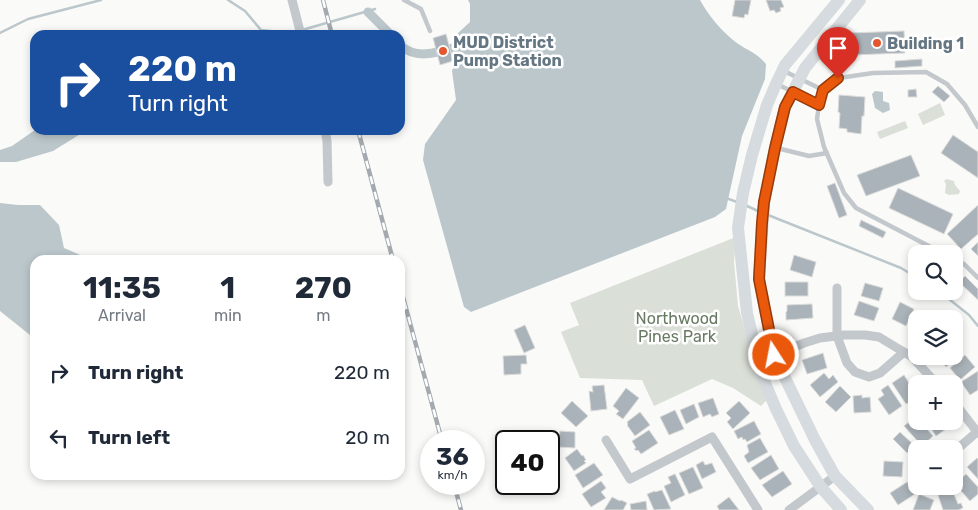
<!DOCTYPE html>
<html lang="en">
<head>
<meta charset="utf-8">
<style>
	body { margin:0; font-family:Rubik,sans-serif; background:#f6f6f7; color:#1f2937; height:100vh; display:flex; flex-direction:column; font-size:19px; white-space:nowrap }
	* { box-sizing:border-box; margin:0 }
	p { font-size:16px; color:#747a83 }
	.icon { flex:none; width:28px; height:28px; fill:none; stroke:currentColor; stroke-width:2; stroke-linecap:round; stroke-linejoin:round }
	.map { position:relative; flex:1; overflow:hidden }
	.side { position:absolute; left:30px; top:255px; width:375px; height:225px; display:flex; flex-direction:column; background:#fff; border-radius:15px; box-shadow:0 2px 8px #0003 }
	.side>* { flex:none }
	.banner { position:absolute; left:30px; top:30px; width:375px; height:105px; border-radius:15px; box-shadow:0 2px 8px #0003; background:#1a4fa0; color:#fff; overflow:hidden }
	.fabs { position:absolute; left:908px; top:245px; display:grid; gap:10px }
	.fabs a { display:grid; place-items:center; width:55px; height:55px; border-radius:10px; background:#fff; box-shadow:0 2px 8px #0003; font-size:25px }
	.speed { position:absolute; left:420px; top:430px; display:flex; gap:10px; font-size:25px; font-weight:700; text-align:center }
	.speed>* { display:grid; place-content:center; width:65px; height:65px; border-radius:50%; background:#fff; box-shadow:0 2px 8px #0003; line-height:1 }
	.speed small { font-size:12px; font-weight:400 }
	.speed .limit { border:2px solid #111; border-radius:8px; background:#fff; color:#111 }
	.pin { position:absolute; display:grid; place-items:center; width:42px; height:42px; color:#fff; margin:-51px -21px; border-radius:50% 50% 50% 0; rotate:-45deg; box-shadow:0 0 5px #0007 }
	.pin .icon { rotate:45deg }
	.me { position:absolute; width:55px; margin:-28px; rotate:349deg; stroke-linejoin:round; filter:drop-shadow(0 0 4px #0008) }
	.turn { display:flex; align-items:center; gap:18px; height:105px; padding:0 15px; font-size:22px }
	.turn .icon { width:65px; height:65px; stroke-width:2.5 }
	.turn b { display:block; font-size:35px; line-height:42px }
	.eta { display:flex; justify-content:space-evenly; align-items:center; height:85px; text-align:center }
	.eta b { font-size:30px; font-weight:700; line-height:35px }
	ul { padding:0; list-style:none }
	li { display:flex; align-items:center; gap:15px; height:65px; padding:0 15px }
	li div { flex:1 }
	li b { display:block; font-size:19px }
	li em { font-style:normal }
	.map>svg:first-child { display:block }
	.green { fill:#dadfd7 }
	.water { fill:#bbc7cb }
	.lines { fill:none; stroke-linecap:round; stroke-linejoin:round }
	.stream { stroke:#bbc7cb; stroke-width:2.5 }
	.canal { stroke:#bbc7cb; stroke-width:9 }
	.building { fill:#aab3b9; stroke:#dcdcda }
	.lane { stroke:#c3c8cc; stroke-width:4.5 }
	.street { stroke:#c3c8cc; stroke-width:9 }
	.secondary { stroke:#d6dbdf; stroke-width:12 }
	.rail-casing { stroke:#a2aab0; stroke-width:4.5 }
	.rail { stroke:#fff; stroke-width:2.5; stroke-dasharray:8; stroke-linecap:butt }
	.route-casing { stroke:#983908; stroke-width:12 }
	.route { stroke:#ea580c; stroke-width:9 }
	.poi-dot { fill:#e4572e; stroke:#fff; stroke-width:2 }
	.labels { text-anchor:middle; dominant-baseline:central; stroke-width:5; stroke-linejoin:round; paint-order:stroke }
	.poi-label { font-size:16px; font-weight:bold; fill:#657683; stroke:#fff; text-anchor:start }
	.park-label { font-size:16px; fill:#687a64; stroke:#fff }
</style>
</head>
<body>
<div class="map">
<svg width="978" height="510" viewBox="0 0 978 510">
	<rect width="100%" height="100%" fill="#fafaf8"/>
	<!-- green -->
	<g class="green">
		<polygon points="940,103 945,115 923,125 918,114"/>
		<polygon points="905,121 908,128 880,139 877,132"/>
		<polygon points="946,179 954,181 955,185 960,191 959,194 949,195 945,193 946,184 944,181"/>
		<polygon points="736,237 734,262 738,306 766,401 761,406 733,388 712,379 654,406 642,380 580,378 561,332 579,325 570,303"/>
	</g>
	<!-- water -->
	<g class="water">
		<path d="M468 0H700C708 15 720 29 733 40 745 50 755 51 766 64L765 79 742 136 726 209 715 217 471 312 464 307 423 160 425 144 456 100 452 71 455 63 458 33 470 22V4Z"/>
		<polygon points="875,91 883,92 883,101 889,103 890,110 883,113 875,108 872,94"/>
		<polygon points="35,130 80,130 82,133 53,151 16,162 0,162 0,150 12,146"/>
		<polygon points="0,203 18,205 40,205 59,225 64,248 92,260 35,260 35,336 30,335 0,311"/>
	</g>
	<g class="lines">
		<!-- stream -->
		<g class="stream">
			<polyline points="228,0 245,11 261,30 288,33 297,31"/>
			<polyline points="302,30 375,9"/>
			<polyline points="0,33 28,19 101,0"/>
			<polyline points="726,198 737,202"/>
			<polyline points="745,205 760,212"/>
			<polyline points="768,215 901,268 916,277"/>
			<polyline points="939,291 969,315 978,326"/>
		</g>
		<!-- canal -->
		<g class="canal">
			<polyline points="368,12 391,35"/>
			<path d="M400 45C419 63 446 49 467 44"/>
		</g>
	</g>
	<!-- building -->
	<g class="building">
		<polygon points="735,0 751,0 748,15 745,14 744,18 732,16"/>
		<polygon points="766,0 781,0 784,7 780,8 781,11 776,13 774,10 770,11"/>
		<polygon points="904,31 905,53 851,55 850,33"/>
		<polygon points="446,34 453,61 440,65 433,38"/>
		<polygon points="922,59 922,66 895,68 895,61"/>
		<polygon points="938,86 950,96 944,102 932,92"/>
		<polygon points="916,89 917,97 908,97 908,90"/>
		<polygon points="839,95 865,97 864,116 862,116 861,134 847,132 847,129 839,128 840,113 838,112"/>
		<polygon points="953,135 978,152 978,178 941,153"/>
		<polygon points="911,155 920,176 866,196 857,175"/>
		<polygon points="835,183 847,215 839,218 827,186"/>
		<polygon points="898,188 953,214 944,234 889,208"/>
		<polygon points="978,205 978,234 961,249 947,234"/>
		<polygon points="861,220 886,232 883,238 859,226"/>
		<polygon points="978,242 978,256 971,249"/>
		<polygon points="794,255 816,262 812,277 790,270"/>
		<polygon points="965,276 978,289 978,300 959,282"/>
		<rect x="785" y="282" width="23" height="14"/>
		<polygon points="865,283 883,288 879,301 861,296"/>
		<polygon points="859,301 879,308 874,321 854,315"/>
		<polygon points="900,302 914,309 906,326 892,319"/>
		<polygon points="812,304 813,318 786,320 786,312 787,311 787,305"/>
		<polygon points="918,316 923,319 916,319 916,335 908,329"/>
		<polygon points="525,325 535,348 524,353 514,330"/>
		<polygon points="954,342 955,342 963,353 946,367 937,356 954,356"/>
		<polygon points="823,353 827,368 807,374 802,360"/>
		<polygon points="526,355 527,364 521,364 521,374 504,375 503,356"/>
		<polygon points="965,355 975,367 960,380 950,368"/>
		<polygon points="978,371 978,390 970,395 961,382"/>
		<polygon points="824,373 829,379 833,375 838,382 820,397 810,385"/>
		<polygon points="904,375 916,394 916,398 906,404 892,383"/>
		<polygon points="604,385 607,409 591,411 589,391 593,392 592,386"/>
		<polygon points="888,385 902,406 889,415 878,399 884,395 881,390"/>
		<polygon points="840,386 851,397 836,412 825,402"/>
		<polygon points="626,388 639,398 623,419 616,414 619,411 613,406"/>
		<polygon points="862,395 862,398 870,397 871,412 854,413 853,396"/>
		<polygon points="713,398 719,414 712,417 710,414 703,417 698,403"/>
		<polygon points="572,401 588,416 576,427 561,413"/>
		<polygon points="739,401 750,413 733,429 727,422 731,418 726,413"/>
		<polygon points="694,404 699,417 686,424 680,410"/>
		<polygon points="675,410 684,429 669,435 660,417"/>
		<polygon points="640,412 650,425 635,436 627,425 628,424 627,422"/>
		<polygon points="754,421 761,434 747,442 745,439 743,440 742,437 738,439 734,431"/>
		<polygon points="910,421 912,424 916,421 920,421 933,436 922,446 904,426"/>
		<polygon points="926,421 944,421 949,427 936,436"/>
		<polygon points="649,430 658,443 641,454 638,450 637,451 634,449 636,448 632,441"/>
		<polygon points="560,431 575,432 575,448 558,447"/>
		<polygon points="900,432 915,446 907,453 893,439"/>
		<polygon points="760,438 768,452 748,463 744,456 749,452 747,445"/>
		<polygon points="577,449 582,456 583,455 586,460 584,461 586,463 574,471 565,458"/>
		<polygon points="771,455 779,469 760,480 751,468"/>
		<polygon points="977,458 978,459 978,479 967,467"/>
		<polygon points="703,461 705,465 712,463 716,472 702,479 696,465"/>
		<polygon points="884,461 903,462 902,477 883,476"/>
		<polygon points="594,463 603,475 583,488 575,475"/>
		<polygon points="693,467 703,488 689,494 679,473"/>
		<polygon points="783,471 792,484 772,497 762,485"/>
		<polygon points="675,474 685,495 671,502 664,486 671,483 668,477"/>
		<polygon points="966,474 978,487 978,494 970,501 955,484"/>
		<polygon points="601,481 606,488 601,492 606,498 591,507 582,494"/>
		<polygon points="907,482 915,494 898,505 890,493"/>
		<polygon points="662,490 671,509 654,510 647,494 655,491 655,492"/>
		<polygon points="945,492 946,494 953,492 958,504 961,503 963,508 958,510 943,510 938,495"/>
		<polygon points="919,494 934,500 930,510 913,510"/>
		<polygon points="612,497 620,501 621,500 627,503 623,510 604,510"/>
		<polygon points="729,497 739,510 719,510 717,506"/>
		<polygon points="646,501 647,510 631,510 630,504"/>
	</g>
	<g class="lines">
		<!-- lane -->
		<g class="lane">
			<polyline points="404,0 421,9 430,31"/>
			<polyline points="784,71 823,90"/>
			<polyline points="777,84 819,105"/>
			<polyline points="777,148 809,156 827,153"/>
			<polyline points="944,254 856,208 844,193 824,147 817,119 819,105 823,90 839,78 873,73 926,72 947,84 965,105 978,127"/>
			<polyline points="954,259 964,264 978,278"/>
		</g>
		<!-- street -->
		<g class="street">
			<polyline points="292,0 301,35"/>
			<polyline points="325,130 327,141 328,182"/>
			<polyline points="837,288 837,336 847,363 855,372 869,377 880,373 904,352"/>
			<polyline points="758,360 774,355 804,343 820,338 844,335 865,335 879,337 912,357 937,384"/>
			<polyline points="954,402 978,433"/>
			<polyline points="606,440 630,479 712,437 758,510"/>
			<polyline points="954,452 977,432"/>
			<polyline points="789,510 835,476"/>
		</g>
		<!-- secondary -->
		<g class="secondary">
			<polyline points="839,0 785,65 776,84 767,105 752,155 743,193 738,228 747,313 758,360 763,378 776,409 794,446 820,486 841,510"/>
			<polyline points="860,0 805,68 785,107 775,148 764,202 759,279 774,355 815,440 835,476 868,510"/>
		</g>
		<defs>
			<g id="rail">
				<polyline points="323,0 332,35"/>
				<polyline points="358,130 393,260"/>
				<polyline points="400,286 442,441"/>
				<polyline points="454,484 461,510"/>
			</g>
		</defs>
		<!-- rail casing -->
		<use href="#rail" class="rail-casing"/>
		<!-- rail -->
		<use href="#rail" class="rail"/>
	</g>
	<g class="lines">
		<defs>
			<polyline id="route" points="774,355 759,279 762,223 764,202 775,148 785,107 793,92 819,105 823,90 838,78"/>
		</defs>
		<!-- route casing -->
		<use href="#route" class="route-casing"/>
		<!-- route -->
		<use href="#route" class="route"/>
	</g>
	<!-- markers -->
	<g class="poi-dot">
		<circle cx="877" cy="43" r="5"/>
		<circle cx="443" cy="51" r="5"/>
	</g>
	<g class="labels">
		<!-- poi labels -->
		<g class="poi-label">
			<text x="453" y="42">MUD District<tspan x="453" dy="18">Pump Station</tspan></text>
			<text x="887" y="43">Building 1</text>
		</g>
		<!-- park labels -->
		<g class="park-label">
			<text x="677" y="318">Northwood<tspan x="677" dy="18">Pines Park</tspan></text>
		</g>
	</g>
</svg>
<div class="fabs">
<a><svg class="icon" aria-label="search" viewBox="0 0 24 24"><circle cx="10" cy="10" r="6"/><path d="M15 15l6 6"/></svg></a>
<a><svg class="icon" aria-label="layers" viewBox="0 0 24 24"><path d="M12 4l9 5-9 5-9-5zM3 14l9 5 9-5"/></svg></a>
<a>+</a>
<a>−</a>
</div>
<div class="speed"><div>36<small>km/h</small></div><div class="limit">40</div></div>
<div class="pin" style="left:838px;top:78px;background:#d93025"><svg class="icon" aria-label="arrive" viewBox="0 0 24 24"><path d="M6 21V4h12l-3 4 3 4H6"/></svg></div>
<svg class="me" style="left:774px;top:355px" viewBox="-20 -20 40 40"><circle r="17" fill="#ea580c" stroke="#fff" stroke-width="3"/><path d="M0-11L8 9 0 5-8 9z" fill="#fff"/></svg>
<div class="banner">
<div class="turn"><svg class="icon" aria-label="right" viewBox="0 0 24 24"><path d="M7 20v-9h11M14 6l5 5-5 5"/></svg><div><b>220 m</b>Turn right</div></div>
</div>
<section class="side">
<div class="eta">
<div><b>11:35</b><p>Arrival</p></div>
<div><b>1</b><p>min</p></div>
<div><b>270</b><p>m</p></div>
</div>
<ul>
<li><svg class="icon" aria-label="right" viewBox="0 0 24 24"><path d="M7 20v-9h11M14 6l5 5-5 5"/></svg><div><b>Turn right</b></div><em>220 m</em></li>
<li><svg class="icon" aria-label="left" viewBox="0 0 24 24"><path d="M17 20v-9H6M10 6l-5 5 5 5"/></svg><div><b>Turn left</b></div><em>20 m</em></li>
</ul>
</section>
</div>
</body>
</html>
